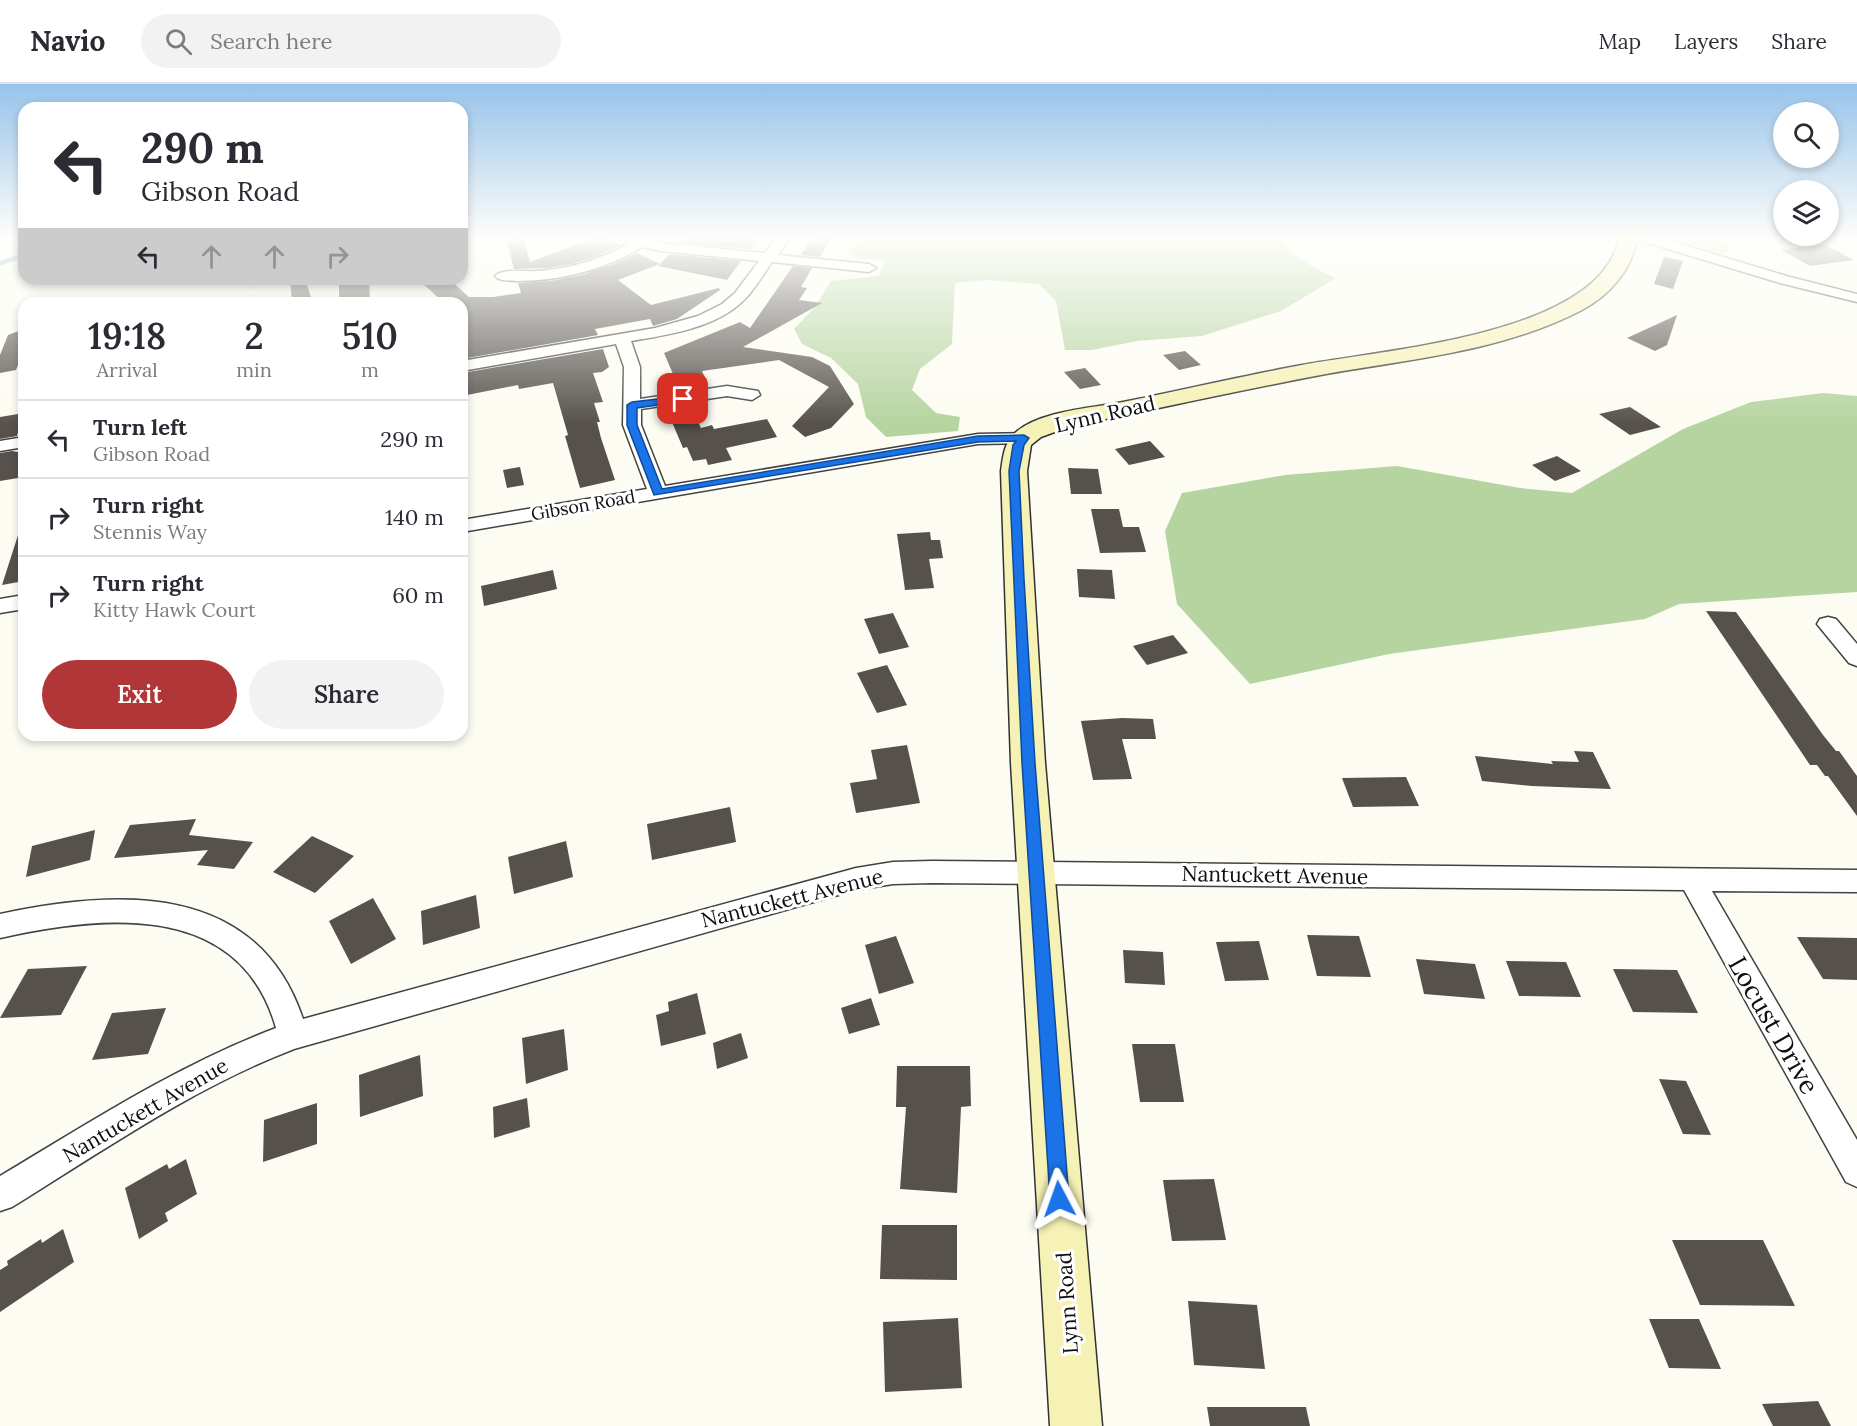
<!DOCTYPE html>
<html lang="en">
<head>
<meta charset="utf-8">
<style>
	body { margin:0; font-family:Lora,serif; background:#f2f2f3; color:#2b2b33; height:100vh; display:flex; flex-direction:column; font-size:22px; white-space:nowrap }
	* { box-sizing:border-box; margin:0 }
	p { font-size:20px; color:#7c7c81 }
	.icon { flex:none; width:33px; height:33px; fill:none; stroke:currentColor; stroke-width:2; stroke-linecap:round; stroke-linejoin:round }
	.map { position:relative; flex:1; overflow:hidden }
	.details { position:absolute; left:18px; top:213px; width:450px; height:444px; display:flex; flex-direction:column; background:#fff; border-radius:18px; box-shadow:0 3px 9px #0003 }
	.details>* { flex:none }
	.hud { position:absolute; left:18px; top:18px; width:450px; height:183px; border-radius:18px; box-shadow:0 3px 9px #0003; background:#fff; color:#2b2b33; overflow:hidden }
	.fabs { position:absolute; left:1773px; top:18px; display:grid; gap:12px }
	.fabs a { display:grid; place-items:center; width:66px; height:66px; border-radius:50%; background:#fff; box-shadow:0 3px 9px #0003; font-size:30px }
	.pin { position:absolute; display:grid; place-items:center; width:51px; height:51px; color:#fff; margin:-26px; border-radius:12px; box-shadow:0 3px 9px #0006 }
	.me { position:absolute; width:66px; margin:-33px; rotate:356deg; stroke-linejoin:round; filter:drop-shadow(0 0 4px #0008) }
	.turn { display:flex; align-items:center; gap:21px; height:126px; padding:0 24px; font-size:27px }
	.turn .icon { width:78px; height:78px; stroke-width:2.5 }
	.turn b { display:block; font-size:42px; line-height:51px }
	.lanes { display:flex; align-items:center; height:57px; padding:0 24px; background:#0003; justify-content:center; gap:30px; direction:ltr }
	.lanes .off { opacity:.35 }
	.eta { display:flex; justify-content:space-evenly; align-items:center; height:102px; text-align:center }
	.eta b { font-size:36px; font-weight:600; line-height:42px }
	.primary-button { display:flex; gap:12px; margin-top:auto; padding:12px 24px }
	.primary-button a { flex:1; height:69px; border-radius:36px; background:#b03637; color:#fff; font-size:24px; font-weight:600; line-height:69px; text-align:center }
	.primary-button a+a { background:#f2f2f3; color:#2b2b33 }
	ul { padding:0; list-style:none }
	li { display:flex; align-items:center; gap:18px; height:78px; padding:0 24px; border-top:2px solid #e1e1e2 }
	li div { flex:1 }
	li b { display:block; font-size:22px }
	li em { font-style:normal }
	header { display:flex; align-items:center; gap:36px; box-sizing:border-box; height:84px; padding:0 30px; background:#fff; border-bottom:2px solid #e1e1e2 }
	header strong { font-size:28px }
	nav { display:flex; gap:33px; margin-inline-start:auto; font-size:21px }
	.search { width:420px; height:54px; background:#f2f2f3; display:flex; align-items:center; gap:15px; box-sizing:border-box; padding:0 21px; border-radius:33px; color:#7c7c81; font-size:22px }
	.map>svg:first-child { display:block }
	.forest { fill:#b5d4a0 }
	.lines { fill:none; stroke-linecap:round; stroke-linejoin:round }
	.stream { stroke:#4c8cbe; stroke-width:4.5 }
	.building { fill:#56514d }
	.street-casing { stroke:#424242; stroke-width:3 }
	.secondary-casing { stroke:#313131; stroke-width:3 }
	.street { fill:#fff; fill-rule:evenodd }
	.secondary { fill:#f6f1b5; fill-rule:evenodd }
	.route { fill:#1a73e8; stroke:#114b97; stroke-width:1.5 }
	.labels { text-anchor:middle; dominant-baseline:central; stroke-width:6; stroke-linejoin:round; paint-order:stroke }
	.far-street-label { font-size:18px; fill:#0f0f0f; stroke:#fff }
	.street-label { font-size:21px; fill:#0f0f0f; stroke:#fff }
	.near-street-label { font-size:26px; fill:#0f0f0f; stroke:#fff }
</style>
</head>
<body>
<header>
<strong>Navio</strong>
<div class="search"><svg class="icon" aria-label="search" viewBox="0 0 24 24"><circle cx="10" cy="10" r="6"/><path d="M15 15l6 6"/></svg>Search here</div>
<nav><a>Map</a><a>Layers</a><a>Share</a></nav>
</header>
<div class="map">
<svg width="1857" height="1342" viewBox="0 0 1857 1342">
	<rect width="100%" height="100%" fill="#fdfcf3"/>
	<!-- forest -->
	<g class="forest">
		<path d="M864 153H1277C1293 173 1313 184 1336 194L1281 227 1202 252 1137 257 1092 266H1065L1056 217 1039 200 986 196 955 199 952 260 920 285 912 306 936 329 960 333 958 347 886 353 866 333 858 300 831 274 802 260 794 245 815 223 831 197 879 192 885 176 858 175 849 169Z"/>
		<polygon points="1673,153 1710,153 1734,164 1722,170 1680,159"/>
		<polygon points="1823,309 1857,312 1857,508 1679,520 1645,535 1389,570 1250,600 1177,520 1165,447 1182,409 1285,391 1397,382 1520,404 1572,409 1683,345 1751,318"/>
	</g>
	<g class="lines">
		<!-- stream -->
		<polyline class="stream" points="0,179 24,171"/>
	</g>
	<!-- building -->
	<g class="building">
		<polygon points="506,153 523,153 530,178 597,153 604,153 621,161 595,173 572,180 548,184 514,185"/>
		<polygon points="687,153 742,153 758,155 750,165 681,159"/>
		<polygon points="812,153 832,153 820,173 801,171"/>
		<polygon points="1824,160 1854,176 1810,182 1781,166"/>
		<polygon points="637,169 660,180 670,170 741,177 727,196 658,182 660,180 618,196 651,221 719,204 720,206 677,235 653,242 650,235 595,245 598,251 462,275 462,219 444,219 421,198 449,195 469,213 493,213 521,209 518,199 550,197 582,191 614,180"/>
		<polygon points="1664,173 1683,177 1673,205 1654,200"/>
		<polygon points="793,182 812,184 801,203 807,204 799,216 822,219 743,263 812,273 830,282 854,320 831,344 805,353 792,342 829,303 779,276 702,287 707,298 679,304 664,269 740,238 750,244"/>
		<polygon points="290,195 305,195 313,219 292,219"/>
		<polygon points="339,195 369,195 370,219 339,219"/>
		<polygon points="1677,231 1667,261 1655,267 1627,254"/>
		<polygon points="24,245 24,271 22,271 16,286 0,289 0,271 8,251"/>
		<polygon points="603,265 609,283 602,288 593,289 603,318 594,319 600,338 597,338 601,354 615,396 580,404 565,352 568,351 553,299 519,305 518,301 462,312 462,289"/>
		<polygon points="1185,267 1201,281 1179,286 1163,271"/>
		<polygon points="1085,284 1101,301 1080,305 1064,288"/>
		<polygon points="1630,323 1661,343 1630,351 1599,330"/>
		<polygon points="693,327 701,344 712,341 714,345 767,335 777,353 726,364 732,376 708,381 706,375 693,377 687,363 683,364 669,331"/>
		<polygon points="24,329 17,352 0,355 0,333"/>
		<polygon points="1150,357 1165,373 1129,381 1115,365"/>
		<polygon points="12,367 24,369 24,393 0,397 0,369"/>
		<polygon points="1557,372 1581,387 1555,397 1532,381"/>
		<polygon points="520,383 524,401 507,404 503,386"/>
		<polygon points="1068,384 1098,385 1102,410 1071,410"/>
		<polygon points="1091,425 1119,425 1123,443 1139,443 1146,468 1100,469"/>
		<polygon points="20,445 24,446 24,497 2,501"/>
		<polygon points="930,448 931,456 940,456 943,474 929,475 934,504 905,506 897,450"/>
		<polygon points="1077,485 1112,486 1115,515 1079,513"/>
		<polygon points="553,486 557,505 484,522 481,502"/>
		<polygon points="1706,527 1736,528 1823,651 1836,667 1839,667 1857,692 1857,732 1828,692 1825,692 1817,681 1810,681"/>
		<polygon points="893,529 909,563 879,570 864,535"/>
		<polygon points="1173,551 1188,569 1147,581 1133,562"/>
		<polygon points="887,581 907,621 877,629 857,589"/>
		<polygon points="1122,634 1153,635 1156,655 1122,655 1132,695 1093,696 1081,637"/>
		<polygon points="907,661 920,719 856,729 850,699 877,695 871,666"/>
		<polygon points="1574,667 1593,668 1611,705 1532,702 1482,697 1475,672 1553,680 1551,677 1579,678"/>
		<polygon points="1406,693 1419,722 1353,723 1342,694"/>
		<polygon points="730,723 736,758 652,776 647,740"/>
		<polygon points="196,735 189,751 253,758 234,785 197,781 208,766 114,774 130,741"/>
		<polygon points="95,746 90,776 26,793 32,762"/>
		<polygon points="312,752 354,772 315,809 273,788"/>
		<polygon points="566,757 573,793 514,810 508,773"/>
		<polygon points="476,811 480,844 423,861 421,827"/>
		<polygon points="373,814 396,855 351,880 329,837"/>
		<polygon points="1307,851 1359,852 1371,893 1317,892"/>
		<polygon points="896,852 914,899 879,910 865,861"/>
		<polygon points="1797,853 1857,854 1857,896 1823,895"/>
		<polygon points="1259,857 1269,896 1225,897 1216,858"/>
		<polygon points="1123,866 1163,868 1165,901 1125,899"/>
		<polygon points="1416,875 1475,880 1485,915 1424,910"/>
		<polygon points="1506,877 1566,878 1581,913 1519,912"/>
		<polygon points="87,882 61,931 0,934 28,885"/>
		<polygon points="1613,885 1677,886 1698,929 1633,928"/>
		<polygon points="697,909 706,950 661,962 656,931 669,927 668,918"/>
		<polygon points="871,914 880,941 849,950 841,924"/>
		<polygon points="166,924 148,970 92,976 112,929"/>
		<polygon points="564,945 568,986 526,1000 522,954"/>
		<polygon points="741,949 748,974 717,985 713,959"/>
		<polygon points="1132,960 1175,960 1184,1018 1140,1018"/>
		<polygon points="420,971 423,1012 360,1033 359,991"/>
		<polygon points="897,982 970,982 971,1022 961,1023 957,1109 900,1105 906,1023 896,1023"/>
		<polygon points="1659,995 1686,997 1711,1051 1683,1050"/>
		<polygon points="527,1014 530,1043 494,1054 493,1023"/>
		<polygon points="317,1019 317,1060 263,1078 264,1036"/>
		<polygon points="186,1075 197,1110 165,1129 168,1137 139,1155 125,1104 167,1080 169,1085"/>
		<polygon points="1214,1095 1226,1156 1172,1157 1163,1096"/>
		<polygon points="882,1141 957,1141 957,1196 880,1195"/>
		<polygon points="63,1145 74,1178 0,1228 0,1186 8,1181 7,1177 41,1155 42,1159"/>
		<polygon points="1672,1156 1763,1156 1795,1222 1700,1221"/>
		<polygon points="1188,1217 1257,1221 1265,1285 1194,1281"/>
		<polygon points="958,1234 962,1304 885,1308 883,1238"/>
		<polygon points="1649,1235 1699,1235 1721,1285 1669,1284"/>
		<polygon points="1818,1317 1831,1342 1773,1342 1762,1320"/>
		<polygon points="1207,1323 1306,1323 1310,1342 1210,1342"/>
	</g>
	<g class="lines">
		<defs>
			<g id="street">
				<path d="M621 153H640L662 159 765 169 777 153H791L778 171 869 180 876 184 869 188 772 178C763 191 755 205 744 216 716 244 668 251 631 257L640 283V315L727 302 758 307 760 311 752 316 727 312 641 325V341L665 402 978 350 1024 349 1030 350 1033 354 1030 358 1024 359 978 360 462 448V436L647 405 623 341 624 283 616 260 462 287V277L655 244 698 232 722 220 735 209 759 177 662 167 642 163C604 186 561 197 517 197 509 196 500 198 495 192 503 184 524 188 536 187 569 185 601 176 629 159Z"/>
				<polygon points="1636,153 1657,153 1790,193 1857,210 1857,218 1780,199 1638,156"/>
				<polygon points="24,353 24,363 0,367 0,357"/>
				<polygon points="24,511 24,525 0,529 0,515"/>
				<polygon points="1828,533 1836,535 1857,560 1857,582 1849,579 1817,540 1820,535"/>
				<path d="M932 777 1857 786V808L1712 807 1857 1056V1103L1846 1098 1684 806 932 799 893 800 856 806 294 965C193 1004 104 1066 12 1123L0 1127V1092C90 1038 178 981 276 944 240 816 102 831 0 854V830C117 805 257 797 303 935L856 784 893 778Z"/>
			</g>
			<path id="secondary" d="M1619 153H1637C1633 185 1610 211 1582 226 1504 267 1411 275 1326 290 1241 306 1156 325 1071 342L1041 353 1031 361 1027 387 1045 679 1102 1342H1050L1011 679 1001 387C1003 373 1004 359 1015 349 1039 327 1092 324 1123 318 1183 306 1242 292 1302 281 1381 266 1603 251 1619 153Z"/>
		</defs>
		<!-- street casing -->
		<use href="#street" class="street-casing"/>
		<!-- secondary casing -->
		<use href="#secondary" class="secondary-casing"/>
		<!-- street -->
		<use href="#street" class="street"/>
		<!-- secondary -->
		<use href="#secondary" class="secondary"/>
	</g>
	<!-- sky -->
	<linearGradient id="sky" x2="0" y2="1"><stop stop-color="#97c3eb"/><stop offset="0.45" stop-color="#fefefa"/><stop offset="1" stop-color="#fefefa" stop-opacity="0"/></linearGradient>
	<rect width="1857" height="341" fill="url(#sky)"/>
	<!-- route -->
	<polygon class="route" points="683,312 688,315 686,317 637,324 637,341 662,405 978,352 1024,351 1029,354 1024,361 1019,387 1024,495 1035,679 1069,1115 1066,1122 1059,1124 1053,1122 1050,1115 1022,679 1009,387 1013,361 1016,357 978,358 654,411 627,341 627,321 632,318"/>
	<g class="labels">
		<!-- far-street labels -->
		<g class="far-street-label">
			<text transform="translate(583 421) rotate(-10)">Gibson Road</text>
		</g>
		<!-- street labels -->
		<g class="street-label">
			<text transform="translate(1105 330) rotate(-13)">Lynn Road</text>
			<text transform="translate(1275 791) rotate(1)">Nantuckett Avenue</text>
			<text transform="translate(792 814) rotate(-14)">Nantuckett Avenue</text>
			<text transform="translate(145 1026) rotate(-30)">Nantuckett Avenue</text>
			<text transform="translate(1067 1219) rotate(-94)">Lynn Road</text>
		</g>
		<!-- near-street labels -->
		<g class="near-street-label">
			<text transform="translate(1774 941) rotate(60)">Locust Drive</text>
		</g>
	</g>
</svg>
<div class="fabs">
<a><svg class="icon" aria-label="search" viewBox="0 0 24 24"><circle cx="10" cy="10" r="6"/><path d="M15 15l6 6"/></svg></a>
<a><svg class="icon" aria-label="layers" viewBox="0 0 24 24"><path d="M12 4l9 5-9 5-9-5zM3 14l9 5 9-5"/></svg></a>
</div>
<div class="pin" style="left:683px;top:315px;background:#d93025"><svg class="icon" aria-label="arrive" viewBox="0 0 24 24"><path d="M6 21V4h12l-3 4 3 4H6"/></svg></div>
<svg class="me" style="left:1059px;top:1115px" viewBox="-20 -20 40 40"><path d="M0-17L14 15 0 8-14 15z" fill="#1a73e8" stroke="#fff" stroke-width="4"/></svg>
<div class="hud">
<div class="turn"><svg class="icon" aria-label="left" viewBox="0 0 24 24"><path d="M17 20v-9H6M10 6l-5 5 5 5"/></svg><div><b>290 m</b>Gibson Road</div></div>
<div class="lanes"><svg class="icon" aria-label="left" viewBox="0 0 24 24"><path d="M17 20v-9H6M10 6l-5 5 5 5"/></svg><svg class="icon off" aria-label="ahead" viewBox="0 0 24 24"><path d="M12 20V5M6 11l6-6 6 6"/></svg><svg class="icon off" aria-label="ahead" viewBox="0 0 24 24"><path d="M12 20V5M6 11l6-6 6 6"/></svg><svg class="icon off" aria-label="right" viewBox="0 0 24 24"><path d="M7 20v-9h11M14 6l5 5-5 5"/></svg></div>
</div>
<section class="details">
<div class="eta">
<div><b>19:18</b><p>Arrival</p></div>
<div><b>2</b><p>min</p></div>
<div><b>510</b><p>m</p></div>
</div>
<ul>
<li><svg class="icon" aria-label="left" viewBox="0 0 24 24"><path d="M17 20v-9H6M10 6l-5 5 5 5"/></svg><div><b>Turn left</b><p>Gibson Road</p></div><em>290 m</em></li>
<li><svg class="icon" aria-label="right" viewBox="0 0 24 24"><path d="M7 20v-9h11M14 6l5 5-5 5"/></svg><div><b>Turn right</b><p>Stennis Way</p></div><em>140 m</em></li>
<li><svg class="icon" aria-label="right" viewBox="0 0 24 24"><path d="M7 20v-9h11M14 6l5 5-5 5"/></svg><div><b>Turn right</b><p>Kitty Hawk Court</p></div><em>60 m</em></li>
</ul>
<div class="primary-button"><a>Exit</a><a>Share</a></div>
</section>
</div>
</body>
</html>
